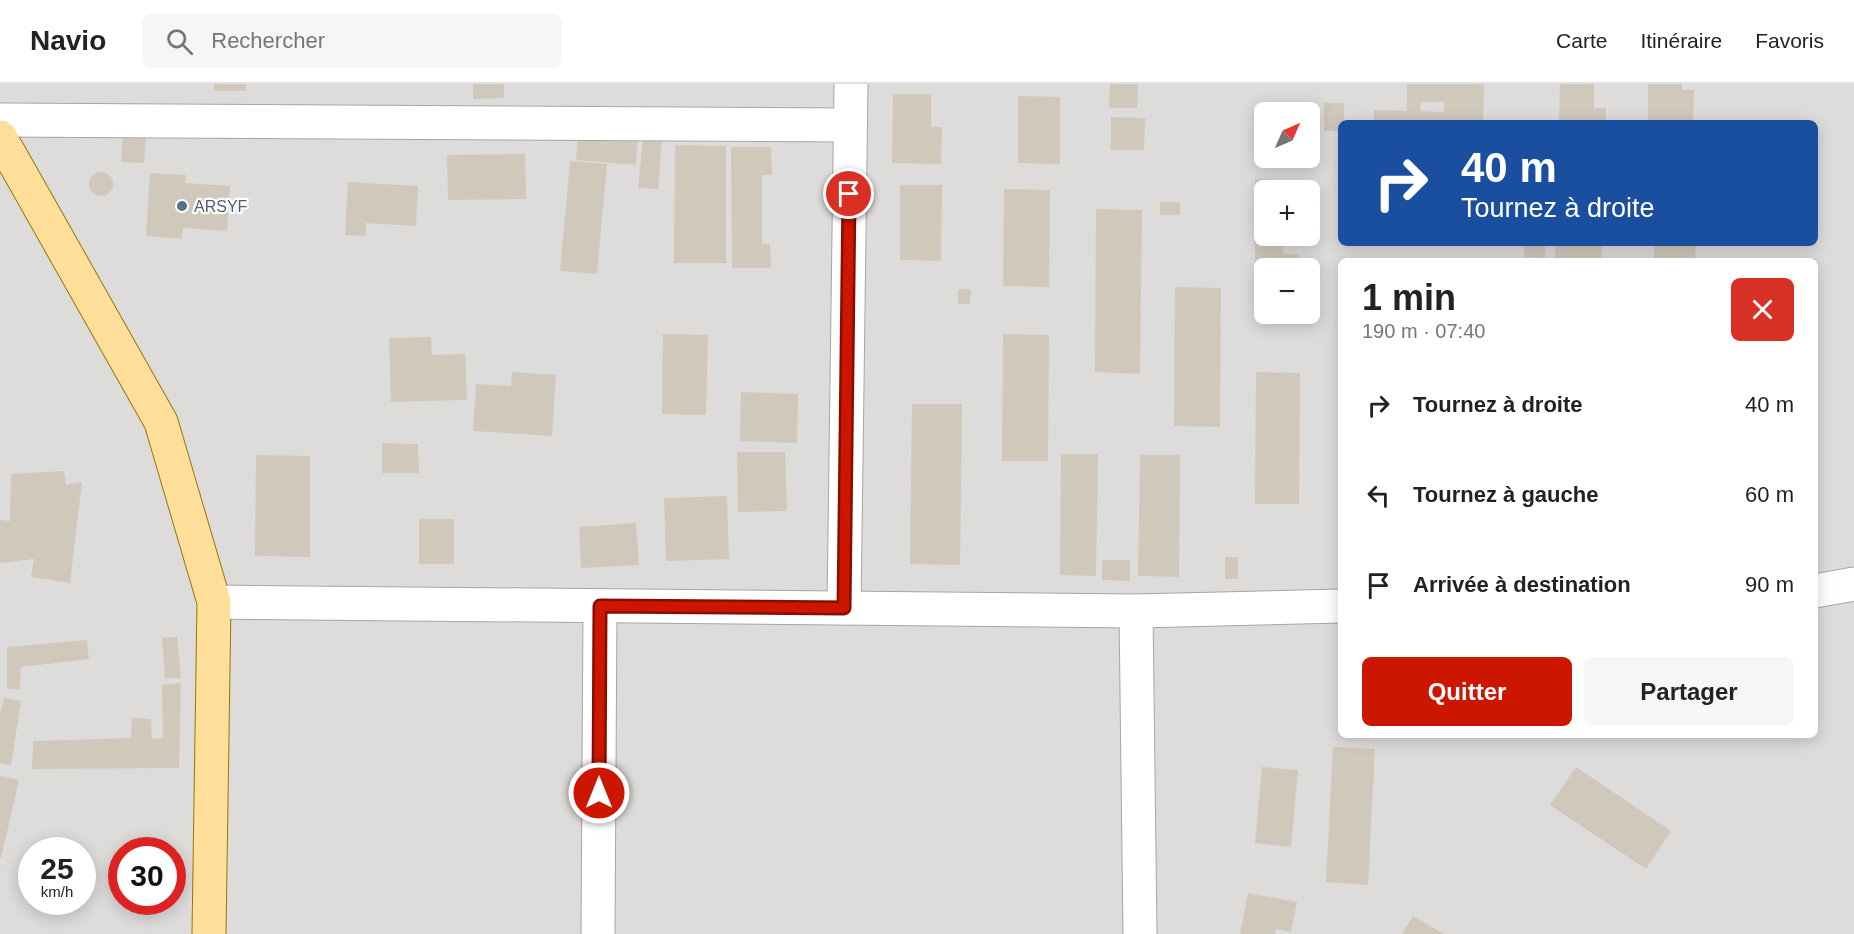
<!DOCTYPE html>
<html lang="fr">
<head>
<meta charset="utf-8">
<style>
	body { margin:0; font-family:Helvetica,sans-serif; background:#f6f6f6; color:#222; height:100vh; display:flex; flex-direction:column; font-size:22px; white-space:nowrap }
	* { box-sizing:border-box; margin:0 }
	p { font-size:20px; color:#767676 }
	.icon { flex:none; width:33px; height:33px; fill:none; stroke:currentColor; stroke-width:2; stroke-linecap:round; stroke-linejoin:round }
	.map { position:relative; flex:1; overflow:hidden }
	.drawer { position:absolute; left:1338px; top:174px; width:480px; height:480px; display:flex; flex-direction:column; background:#fff; border-radius:9px; box-shadow:0 3px 15px #0003 }
	.drawer>* { flex:none }
	.guide { position:absolute; left:1338px; top:36px; width:480px; height:126px; border-radius:9px; box-shadow:0 3px 15px #0003; background:#1a4fa0; color:#fff; overflow:hidden }
	.needle { width:39px; rotate:45deg }
	.fabs { position:absolute; left:1254px; top:18px; display:grid; gap:12px }
	.fabs a { display:grid; place-items:center; width:66px; height:66px; border-radius:9px; background:#fff; box-shadow:0 3px 15px #0003; font-size:30px }
	.speed { position:absolute; left:18px; top:753px; display:flex; gap:12px; font-size:30px; font-weight:700; text-align:center }
	.speed>* { display:grid; place-content:center; width:78px; height:78px; border-radius:50%; background:#fff; box-shadow:0 3px 15px #0003; line-height:1 }
	.speed small { font-size:15px; font-weight:400 }
	.speed .limit { border:9px solid #d22; background:#fff; color:#111 }
	.pin { position:absolute; display:grid; place-items:center; width:51px; height:51px; color:#fff; margin:-26px; border:3px solid #fff; border-radius:50%; box-shadow:0 2px 6px #0007 }
	.me { position:absolute; width:66px; margin:-33px; rotate:0deg; stroke-linejoin:round; filter:drop-shadow(0 0 4px #0008) }
	.turn { display:flex; align-items:center; gap:21px; height:126px; padding:0 24px; font-size:27px }
	.turn .icon { width:78px; height:78px; stroke-width:2.5 }
	.turn b { display:block; font-size:42px; line-height:51px }
	.round { display:grid; place-items:center; flex:none; width:63px; height:63px; border-radius:9px; background:#f6f6f6 }
	.overview { display:flex; align-items:center; justify-content:space-between; height:102px; padding:0 24px }
	h1 { font-size:36px; font-weight:700; line-height:45px }
	.button { display:flex; gap:12px; margin-top:auto; padding:12px 24px }
	.button a { flex:1; height:69px; border-radius:9px; background:#cd1600; color:#fff; font-size:24px; font-weight:700; line-height:69px; text-align:center }
	.button a+a { background:#f6f6f6; color:#222 }
	ul { padding:0; list-style:none }
	li { display:flex; align-items:center; gap:18px; height:90px; padding:0 24px }
	li div { flex:1 }
	li b { display:block; font-size:22px }
	li em { font-style:normal }
	header { display:flex; align-items:center; gap:36px; box-sizing:border-box; height:84px; padding:0 30px; background:#fff; border-bottom:2px solid #e0e0e0 }
	header strong { font-size:28px }
	nav { display:flex; gap:33px; margin-inline-start:auto; font-size:21px }
	.search { width:420px; height:54px; background:#f6f6f6; display:flex; align-items:center; gap:15px; box-sizing:border-box; padding:0 21px; border-radius:9px; color:#767676; font-size:22px }
	.map>svg:first-child { display:block }
	.residential { fill:#dddcdb; fill-rule:evenodd }
	.building { fill:#d1c8bc; fill-rule:evenodd }
	.lines { fill:none; stroke-linecap:round; stroke-linejoin:round }
	.minor-casing { stroke:#a6a6a6; stroke-width:35 }
	.major-casing { stroke:#970; stroke-width:35 }
	.minor { stroke:#fff; stroke-width:33 }
	.major { stroke:#ffdf9a; stroke-width:33 }
	.route-casing { stroke:#850e00; stroke-width:15 }
	.route { stroke:#cd1600; stroke-width:10 }
	.service-dot { fill:#5c6f8a; stroke:#fff; stroke-width:2 }
	.labels { text-anchor:middle; dominant-baseline:central; stroke-width:4.5; stroke-linejoin:round; paint-order:stroke }
	.service-label { font-size:16px; fill:#4e5e75; stroke:#fff; text-anchor:start }
</style>
</head>
<body>
<header>
<strong>Navio</strong>
<div class="search"><svg class="icon" aria-label="search" viewBox="0 0 24 24"><circle cx="10" cy="10" r="6"/><path d="M15 15l6 6"/></svg>Rechercher</div>
<nav><a>Carte</a><a>Itinéraire</a><a>Favoris</a></nav>
</header>
<div class="map">
<svg width="1854" height="850" viewBox="0 0 1854 850">
	<rect width="100%" height="100%" fill="#f1eee4"/>
	<!-- residential -->
	<path class="residential" d="M0 0H1854V850H0ZM1264 28H1310V74H1264ZM1341 39H1815V159H1341ZM1264 106H1310V152H1264ZM1341 177H1815V651H1341ZM1264 184H1310V230H1264ZM32 766H82V818H32ZM122 766H172V818H122Z"/>
	<!-- building -->
	<g class="building">
		<rect x="214" y="0" width="32" height="7"/>
		<polygon points="473,0 504,0 504,14 473,15"/>
		<polygon points="1110,0 1138,0 1137,24 1109,24"/>
		<path d="M1407 0H1484L1483 39H1374V26L1407 27ZM1421 18H1444V28L1420 27Z"/>
		<polygon points="1560,0 1594,0 1594,24 1606,24 1606,39 1559,39"/>
		<polygon points="1648,0 1682,0 1682,6 1694,6 1693,36 1682,36 1682,39 1648,39"/>
		<polygon points="893,10 931,10 931,43 942,43 941,80 892,79"/>
		<polygon points="1018,12 1060,13 1060,80 1018,79"/>
		<polygon points="1324,19 1344,19 1344,39 1341,39 1341,47 1324,47"/>
		<polygon points="1111,33 1145,34 1144,66 1111,66"/>
		<polygon points="123,47 146,48 144,79 121,78"/>
		<polygon points="578,49 638,54 636,81 576,76"/>
		<polygon points="643,54 662,56 658,105 638,104"/>
		<polygon points="675,61 726,62 726,179 674,179"/>
		<polygon points="731,63 771,63 772,91 762,91 762,160 770,160 771,184 732,184"/>
		<polygon points="525,70 526,115 448,116 447,71"/>
		<polygon points="570,77 607,80 597,190 560,187"/>
		<circle cx="101" cy="100" r="12"/>
		<polygon points="150,89 186,91 185,99 230,102 227,147 183,144 182,155 146,152"/>
		<polygon points="1255,95 1284,96 1284,106 1264,106 1264,152 1283,152 1283,170 1299,170 1299,184 1264,184 1264,206 1255,206"/>
		<polygon points="348,98 418,102 416,142 366,139 366,152 345,151"/>
		<polygon points="900,101 942,101 941,177 900,176"/>
		<polygon points="1004,105 1050,106 1049,203 1003,202"/>
		<rect x="1160" y="118" width="20" height="13"/>
		<polygon points="1096,125 1142,126 1140,290 1095,288"/>
		<polygon points="1555,159 1602,159 1601,175 1590,175 1590,177 1555,177"/>
		<polygon points="1654,159 1696,159 1695,177 1654,177"/>
		<polygon points="1524,160 1545,161 1545,174 1524,173"/>
		<polygon points="1355,174 1397,175 1397,177 1355,177"/>
		<polygon points="1175,203 1221,204 1220,343 1174,342"/>
		<polygon points="958,205 971,205 970,220 958,220"/>
		<polygon points="663,250 708,251 706,331 662,330"/>
		<polygon points="1003,250 1049,251 1048,377 1002,377"/>
		<polygon points="431,253 432,271 465,270 467,316 391,318 389,254"/>
		<polygon points="512,288 556,291 552,352 473,347 476,300 511,302"/>
		<polygon points="1256,288 1300,289 1299,420 1255,420"/>
		<polygon points="741,308 798,310 797,359 740,357"/>
		<polygon points="912,320 962,320 960,481 910,480"/>
		<polygon points="382,359 418,360 419,389 382,389"/>
		<polygon points="737,368 785,368 787,427 738,428"/>
		<polygon points="1061,370 1098,370 1096,492 1060,491"/>
		<polygon points="256,371 310,372 310,473 255,472"/>
		<polygon points="1140,371 1180,371 1179,493 1138,492"/>
		<polygon points="64,387 66,401 82,398 70,499 31,493 34,475 0,479 0,436 10,437 11,390"/>
		<polygon points="727,412 729,475 666,477 664,414"/>
		<rect x="419" y="435" width="35" height="45"/>
		<polygon points="636,439 639,481 581,484 579,443"/>
		<rect x="1225" y="473" width="13" height="22"/>
		<polygon points="1102,476 1130,476 1130,497 1102,496"/>
		<polygon points="177,553 181,594 165,594 162,554"/>
		<polygon points="87,556 89,575 21,583 20,605 7,605 7,563"/>
		<polygon points="181,599 179,684 32,685 33,657 131,654 132,634 151,635 152,655 163,654 162,601"/>
		<polygon points="4,614 21,617 11,681 0,679 0,630"/>
		<polygon points="1333,663 1375,665 1368,801 1326,798"/>
		<polygon points="1262,683 1298,686 1291,763 1255,759"/>
		<polygon points="1576,683 1671,747 1646,785 1550,721"/>
		<polygon points="0,692 19,696 1,774 0,774"/>
		<polygon points="1248,809 1297,818 1291,848 1276,845 1275,850 1240,850"/>
		<polygon points="1413,832 1444,850 1402,850"/>
	</g>
	<g class="lines">
		<defs>
			<g id="minor">
				<polyline points="0,36 850,41"/>
				<polyline points="1815,507 1854,500"/>
				<polyline points="214,518 1136,527 1341,522"/>
				<polyline points="844,524 851,0"/>
				<polyline points="1136,527 1140,850"/>
				<polyline points="598,850 600,522"/>
			</g>
			<polyline id="major" points="0,53 161,338 214,518 209,850"/>
		</defs>
		<!-- minor casing -->
		<use href="#minor" class="minor-casing"/>
		<!-- major casing -->
		<use href="#major" class="major-casing"/>
		<!-- minor -->
		<use href="#minor" class="minor"/>
		<!-- major -->
		<use href="#major" class="major"/>
	</g>
	<g class="lines">
		<defs>
			<polyline id="route" points="599,709 600,522 844,524 849,110"/>
		</defs>
		<!-- route casing -->
		<use href="#route" class="route-casing"/>
		<!-- route -->
		<use href="#route" class="route"/>
	</g>
	<!-- markers -->
	<circle class="service-dot" cx="182" cy="122" r="6"/>
	<g class="labels">
		<!-- service labels -->
		<g class="service-label">
			<text x="194" y="122">ARSYF</text>
		</g>
	</g>
</svg>
<div class="fabs">
<a><svg class="needle" viewBox="-14 -14 28 28"><path d="M0-13l5 13h-10z" fill="#e53935"/><path d="M0 13l5-13h-10z" fill="#767676"/></svg></a>
<a>+</a>
<a>−</a>
</div>
<div class="speed"><div>25<small>km/h</small></div><div class="limit">30</div></div>
<div class="pin" style="left:849px;top:110px;background:#d93025"><svg class="icon" aria-label="arrive" viewBox="0 0 24 24"><path d="M6 21V4h12l-3 4 3 4H6"/></svg></div>
<svg class="me" style="left:599px;top:709px" viewBox="-20 -20 40 40"><circle r="17" fill="#cd1600" stroke="#fff" stroke-width="3"/><path d="M0-11L8 9 0 5-8 9z" fill="#fff"/></svg>
<div class="guide">
<div class="turn"><svg class="icon" aria-label="right" viewBox="0 0 24 24"><path d="M7 20v-9h11M14 6l5 5-5 5"/></svg><div><b>40 m</b>Tournez à droite</div></div>
</div>
<section class="drawer">
<div class="overview"><div><h1>1 min</h1><p>190 m · 07:40</p></div><a class="round" style="background:#d93025;color:#fff"><svg class="icon" aria-label="close" viewBox="0 0 24 24"><path d="M6 6l12 12M18 6L6 18"/></svg></a></div>
<ul>
<li><svg class="icon" aria-label="right" viewBox="0 0 24 24"><path d="M7 20v-9h11M14 6l5 5-5 5"/></svg><div><b>Tournez à droite</b></div><em>40 m</em></li>
<li><svg class="icon" aria-label="left" viewBox="0 0 24 24"><path d="M17 20v-9H6M10 6l-5 5 5 5"/></svg><div><b>Tournez à gauche</b></div><em>60 m</em></li>
<li><svg class="icon" aria-label="arrive" viewBox="0 0 24 24"><path d="M6 21V4h12l-3 4 3 4H6"/></svg><div><b>Arrivée à destination</b></div><em>90 m</em></li>
</ul>
<div class="button"><a>Quitter</a><a>Partager</a></div>
</section>
</div>
</body>
</html>
